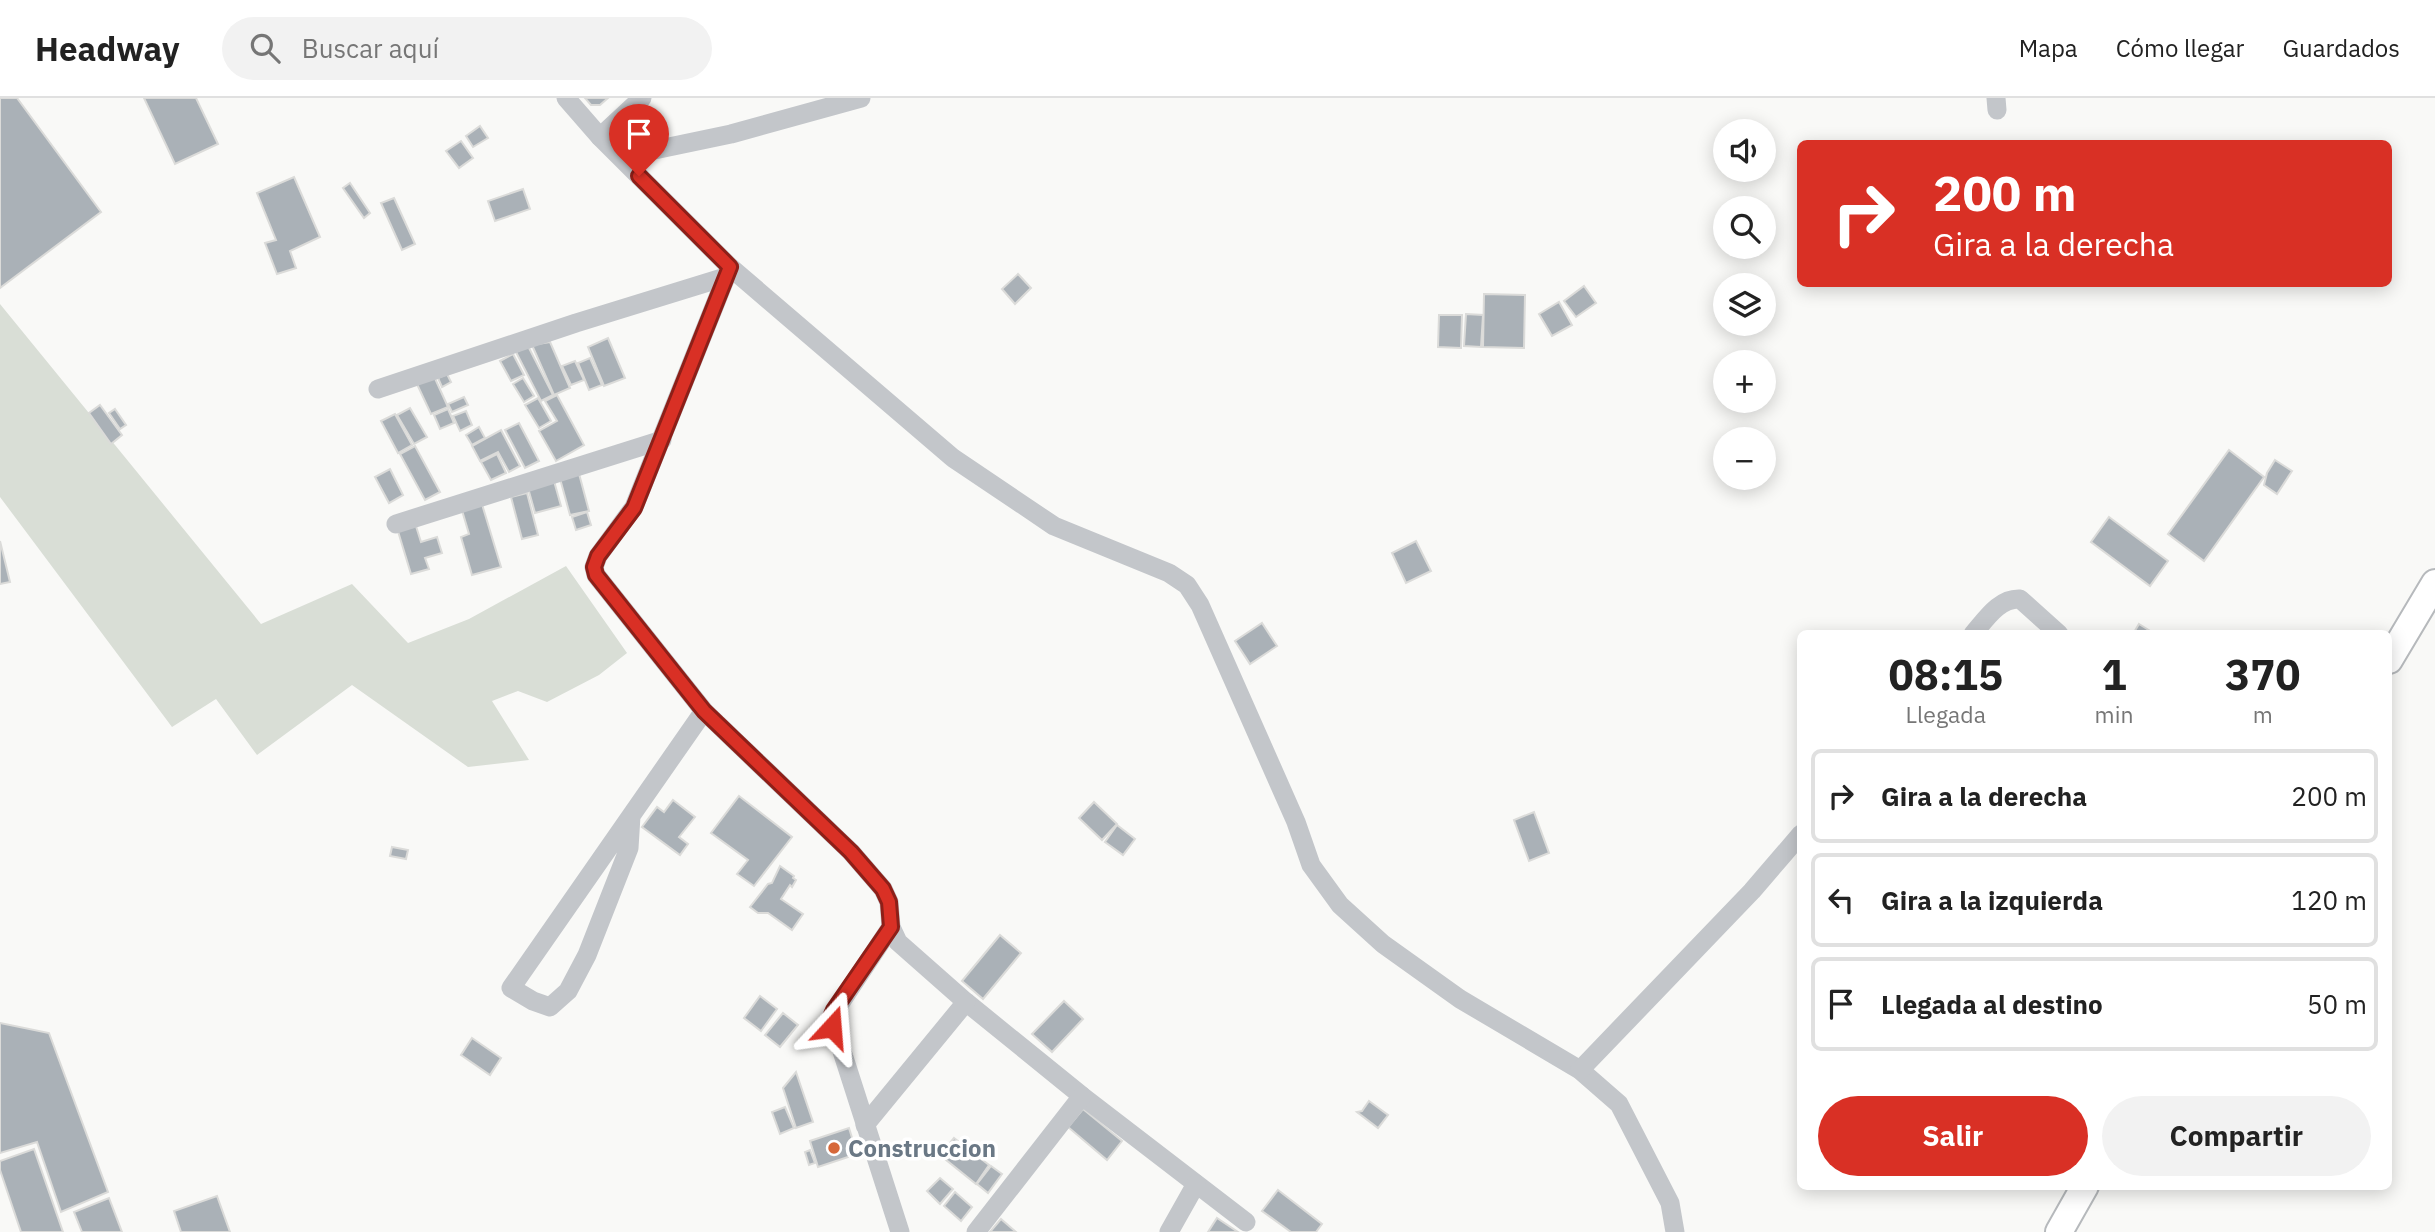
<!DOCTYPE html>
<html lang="es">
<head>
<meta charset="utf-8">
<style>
	body { margin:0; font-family:"IBM Plex Sans",sans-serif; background:#f2f2f2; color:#222; height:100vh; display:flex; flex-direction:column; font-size:26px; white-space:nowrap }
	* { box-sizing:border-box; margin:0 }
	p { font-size:23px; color:#767676 }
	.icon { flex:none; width:38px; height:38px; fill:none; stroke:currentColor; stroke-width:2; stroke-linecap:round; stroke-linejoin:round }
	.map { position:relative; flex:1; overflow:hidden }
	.panel { position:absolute; left:1797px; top:532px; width:595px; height:560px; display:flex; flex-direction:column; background:#fff; border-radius:10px; box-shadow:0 4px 18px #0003 }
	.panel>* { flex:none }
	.banner { position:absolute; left:1797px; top:42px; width:595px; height:147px; border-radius:10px; box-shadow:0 4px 18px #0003; background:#d93025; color:#fff; overflow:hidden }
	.controls { position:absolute; left:1713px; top:21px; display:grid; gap:14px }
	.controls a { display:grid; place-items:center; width:63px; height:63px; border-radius:50%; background:#fff; box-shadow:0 4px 18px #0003; font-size:35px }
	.pin { position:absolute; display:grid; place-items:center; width:60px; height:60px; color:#fff; margin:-72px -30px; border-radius:50% 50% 50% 0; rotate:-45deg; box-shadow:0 0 7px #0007 }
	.pin .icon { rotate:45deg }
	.me { position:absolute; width:77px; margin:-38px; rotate:19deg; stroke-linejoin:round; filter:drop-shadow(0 0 5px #0008) }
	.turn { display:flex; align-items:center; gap:24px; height:147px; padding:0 21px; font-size:32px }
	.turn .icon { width:91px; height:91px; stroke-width:2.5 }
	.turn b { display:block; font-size:49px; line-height:60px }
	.eta { display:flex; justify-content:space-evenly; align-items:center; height:119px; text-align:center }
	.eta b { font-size:42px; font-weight:700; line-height:49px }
	.primary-button { display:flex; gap:14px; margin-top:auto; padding:14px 21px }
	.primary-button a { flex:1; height:80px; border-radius:42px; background:#d93025; color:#fff; font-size:28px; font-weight:700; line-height:80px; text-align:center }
	.primary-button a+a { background:#f2f2f2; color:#222 }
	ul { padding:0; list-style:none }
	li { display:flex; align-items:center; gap:21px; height:94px; margin:0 14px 10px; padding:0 7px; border:4px solid #e0e0e0; border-radius:10px }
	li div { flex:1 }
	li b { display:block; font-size:26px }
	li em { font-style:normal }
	header { display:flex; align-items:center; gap:42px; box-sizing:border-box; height:98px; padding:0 35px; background:#fff; border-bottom:2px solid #e0e0e0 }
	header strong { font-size:33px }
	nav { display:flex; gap:38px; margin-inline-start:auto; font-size:24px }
	.search { width:490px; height:63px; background:#f2f2f2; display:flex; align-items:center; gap:18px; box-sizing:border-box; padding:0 24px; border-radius:38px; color:#767676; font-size:26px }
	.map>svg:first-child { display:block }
	.green { fill:#d9ded6 }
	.building { fill:#aab1b7; stroke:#dbdbd9; stroke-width:2 }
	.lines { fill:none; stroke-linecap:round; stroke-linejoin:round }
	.highway-casing { stroke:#b6b9bc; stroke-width:30 }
	.minor { stroke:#c3c6ca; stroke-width:19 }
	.highway { stroke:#fff; stroke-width:26 }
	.route-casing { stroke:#8d1f18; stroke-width:18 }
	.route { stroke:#d93025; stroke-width:12 }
	.poi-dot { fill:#d6683a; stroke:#fff; stroke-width:2.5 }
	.labels { text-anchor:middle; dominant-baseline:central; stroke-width:7; stroke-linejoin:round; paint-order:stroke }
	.poi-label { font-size:24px; font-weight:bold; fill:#6a7885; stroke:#fff; text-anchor:start }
</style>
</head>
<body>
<header>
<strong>Headway</strong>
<div class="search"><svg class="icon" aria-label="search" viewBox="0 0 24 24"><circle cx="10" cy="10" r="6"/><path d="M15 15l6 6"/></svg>Buscar aquí</div>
<nav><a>Mapa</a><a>Cómo llegar</a><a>Guardados</a></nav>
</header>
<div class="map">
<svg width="2435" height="1134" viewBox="0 0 2435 1134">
	<rect width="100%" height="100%" fill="#f9f9f7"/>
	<!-- green -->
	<polygon class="green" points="0,206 261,526 352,486 408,545 469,521 566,468 627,555 599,577 547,604 518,593 492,603 529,662 468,669 352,587 257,657 216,601 172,629 0,399"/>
	<!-- building -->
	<g class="building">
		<polygon points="0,0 17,0 101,114 0,190"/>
		<polygon points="144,0 196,0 218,46 175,66"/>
		<polygon points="585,0 608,0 600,7 591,7"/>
		<polygon points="480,28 488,40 473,49 466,38"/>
		<polygon points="461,43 473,60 459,70 446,53"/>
		<polygon points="294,79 320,139 290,153 296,170 277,176 265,145 276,142 257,95"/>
		<polygon points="350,85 370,115 364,120 343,90"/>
		<polygon points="523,91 530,111 495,123 488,103"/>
		<polygon points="394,100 415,146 402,152 381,105"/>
		<polygon points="1018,176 1031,190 1015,206 1002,191"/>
		<polygon points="1584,188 1596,205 1576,219 1564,203"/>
		<polygon points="1484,196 1525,197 1524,250 1483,249"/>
		<polygon points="1559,204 1572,227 1552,238 1539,216"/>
		<polygon points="1466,216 1483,217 1481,249 1464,248"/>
		<polygon points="1439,217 1462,217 1461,250 1438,249"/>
		<polygon points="608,240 625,280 604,288 588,249"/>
		<polygon points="550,244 570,290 554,297 532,247"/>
		<polygon points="528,248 553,297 541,303 516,254"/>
		<polygon points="513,256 524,277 511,283 500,263"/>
		<polygon points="590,260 602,287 589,292 578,265"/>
		<polygon points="575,263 584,282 571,287 562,268"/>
		<polygon points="433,276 448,309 431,316 416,284"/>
		<polygon points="447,276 451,284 442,289 438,280"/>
		<polygon points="523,280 534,298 524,304 513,286"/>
		<polygon points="557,297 584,347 556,363 539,333 557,323 545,303"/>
		<polygon points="464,299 468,307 452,314 448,306"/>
		<polygon points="538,300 551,323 539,330 525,307"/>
		<polygon points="100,307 122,337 111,346 89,315"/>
		<polygon points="410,310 427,339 414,346 397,317"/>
		<polygon points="115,311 126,327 120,331 109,315"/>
		<polygon points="448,311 454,325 440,331 434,317"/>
		<polygon points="466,313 472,327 460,333 453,318"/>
		<polygon points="395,316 412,347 398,355 381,323"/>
		<polygon points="519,325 539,363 525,370 505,332"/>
		<polygon points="479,329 485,340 472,347 466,337"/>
		<polygon points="501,332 520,368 509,374 498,354 480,363 472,348"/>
		<polygon points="415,348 440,394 425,402 400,356"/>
		<polygon points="2229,352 2264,379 2204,463 2168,436"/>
		<polygon points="497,356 506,375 491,382 481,364"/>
		<polygon points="2275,362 2292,373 2277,396 2264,387 2267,375"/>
		<polygon points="390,371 403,397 389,405 375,379"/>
		<polygon points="578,372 589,413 570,417 559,377"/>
		<polygon points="554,383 561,408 535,415 528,390"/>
		<polygon points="527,395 538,437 522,441 511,399"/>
		<polygon points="481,403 501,469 472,477 461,439 469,436 461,409"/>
		<polygon points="587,414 591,427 576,432 572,419"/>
		<polygon points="2109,419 2168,463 2150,488 2091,444"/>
		<polygon points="415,425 421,444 437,439 442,455 425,460 429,471 411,476 397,430"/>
		<polygon points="0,443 10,484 0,486"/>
		<polygon points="1416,443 1431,473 1406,485 1392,455"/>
		<polygon points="1262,525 1277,548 1250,566 1235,543"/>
		<polygon points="2139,526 2155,536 2133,536"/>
		<polygon points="739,698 792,739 754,788 737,776 748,762 711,735"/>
		<polygon points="673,702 695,719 679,739 688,746 680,757 642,729 657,709 664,714"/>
		<polygon points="1094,704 1117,726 1102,742 1079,720"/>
		<polygon points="1534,714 1549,755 1529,763 1514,722"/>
		<polygon points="1117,727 1135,741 1123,757 1105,744"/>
		<polygon points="392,749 408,752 406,761 390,758"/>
		<polygon points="780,768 794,778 793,780 796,782 792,789 790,787 781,801 803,816 792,832 768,815 758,815 750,809 768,786 772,785"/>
		<polygon points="1000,837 1021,855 983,901 962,883"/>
		<polygon points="760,898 777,911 761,933 744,920"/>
		<polygon points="1064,903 1083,921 1052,954 1032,936"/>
		<polygon points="783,915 798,927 780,949 765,937"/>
		<polygon points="0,925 49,935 108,1094 61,1114 37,1044 0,1055"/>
		<polygon points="472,940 501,960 490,977 461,957"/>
		<polygon points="796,974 813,1024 796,1030 783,990"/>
		<polygon points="1369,1003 1388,1017 1378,1030 1357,1014 1362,1013"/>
		<polygon points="785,1009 794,1030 780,1036 772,1014"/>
		<polygon points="1083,1011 1122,1043 1107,1062 1068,1029"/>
		<polygon points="849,1030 857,1056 818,1069 810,1043"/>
		<polygon points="954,1040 989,1067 976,1086 940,1057"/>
		<polygon points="34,1051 63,1134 21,1134 0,1072 0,1063"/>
		<polygon points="810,1052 815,1065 809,1067 805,1054"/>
		<polygon points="991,1068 1002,1076 988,1095 977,1086"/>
		<polygon points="940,1080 953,1091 940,1106 927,1093"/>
		<polygon points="1278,1092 1322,1126 1316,1134 1291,1134 1262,1113"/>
		<polygon points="955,1094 972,1109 961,1123 944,1108"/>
		<polygon points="217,1098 230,1134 181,1134 174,1113"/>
		<polygon points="109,1100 122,1134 82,1134 74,1114"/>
		<polygon points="1217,1120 1238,1134 1208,1134"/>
		<polygon points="1001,1121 1016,1134 990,1134"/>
	</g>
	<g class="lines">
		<defs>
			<g id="highway">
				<polyline points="2389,562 2435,485"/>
				<polyline points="2059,1134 2085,1088"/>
			</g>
		</defs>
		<!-- highway casing -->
		<use href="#highway" class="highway-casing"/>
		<!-- minor -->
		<g class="minor">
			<polyline points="566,0 600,39 730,169 953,360 1054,428 1169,475 1187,487 1200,507 1296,724 1311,767 1340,807 1383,846 1460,901 1580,972 1619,1006 1670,1105 1675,1134"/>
			<polyline points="1996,0 1997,12"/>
			<polyline points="600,39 642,0"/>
			<polyline points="621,59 731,36 861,0"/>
			<polyline points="730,169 634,409 598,458 594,469 596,477 704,613 851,754 883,791 889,804 891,829 898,844 966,904 1082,998 1246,1124"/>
			<polyline points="378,291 576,225 725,179"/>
			<polyline points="396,426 662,342"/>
			<path d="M1973 536C1986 521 1999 500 2020 501L2059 536"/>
			<polyline points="631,718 629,750 587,857 568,893 550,909 533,903 511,890 704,613"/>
			<polyline points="891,829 831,919 900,1134"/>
			<polyline points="1580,972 1752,793 1801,736"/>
			<polyline points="865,1027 966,904"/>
			<polyline points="976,1134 1082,998"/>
			<polyline points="1169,1134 1196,1086"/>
		</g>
		<!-- highway -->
		<use href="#highway" class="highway"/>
	</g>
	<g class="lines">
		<defs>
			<polyline id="route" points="639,78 730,169 634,410 598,458 594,469 596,477 704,613 851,754 883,791 889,804 891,829 834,912 831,919 832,929"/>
		</defs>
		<!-- route casing -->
		<use href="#route" class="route-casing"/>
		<!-- route -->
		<use href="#route" class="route"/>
	</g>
	<!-- markers -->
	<circle class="poi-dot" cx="834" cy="1050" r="7"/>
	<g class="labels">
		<!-- poi labels -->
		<g class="poi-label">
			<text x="848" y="1050">Construccion</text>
		</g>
	</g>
</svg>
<div class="controls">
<a><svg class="icon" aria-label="sound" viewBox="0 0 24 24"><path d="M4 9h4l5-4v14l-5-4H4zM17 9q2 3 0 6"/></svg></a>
<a><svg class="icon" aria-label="search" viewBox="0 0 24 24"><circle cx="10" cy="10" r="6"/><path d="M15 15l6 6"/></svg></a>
<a><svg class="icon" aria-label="layers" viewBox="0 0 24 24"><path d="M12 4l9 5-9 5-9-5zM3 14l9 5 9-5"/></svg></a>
<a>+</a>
<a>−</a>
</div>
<div class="pin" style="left:639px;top:78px;background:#d93025"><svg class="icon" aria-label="arrive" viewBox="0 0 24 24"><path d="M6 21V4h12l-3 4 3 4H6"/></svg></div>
<svg class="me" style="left:832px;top:929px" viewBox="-20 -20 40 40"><path d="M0-17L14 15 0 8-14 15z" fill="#d93025" stroke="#fff" stroke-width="4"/></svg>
<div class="banner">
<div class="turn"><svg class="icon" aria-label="right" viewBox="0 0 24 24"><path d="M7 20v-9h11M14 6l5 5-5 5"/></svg><div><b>200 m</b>Gira a la derecha</div></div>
</div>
<section class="panel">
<div class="eta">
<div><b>08:15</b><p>Llegada</p></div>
<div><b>1</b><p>min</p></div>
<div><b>370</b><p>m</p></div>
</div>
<ul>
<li><svg class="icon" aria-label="right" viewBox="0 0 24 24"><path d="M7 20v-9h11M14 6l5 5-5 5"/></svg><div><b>Gira a la derecha</b></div><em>200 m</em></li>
<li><svg class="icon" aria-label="left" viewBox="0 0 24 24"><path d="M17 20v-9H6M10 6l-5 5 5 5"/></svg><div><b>Gira a la izquierda</b></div><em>120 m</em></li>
<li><svg class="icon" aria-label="arrive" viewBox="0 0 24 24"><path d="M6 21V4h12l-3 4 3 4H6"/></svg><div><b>Llegada al destino</b></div><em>50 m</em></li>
</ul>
<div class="primary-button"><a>Salir</a><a>Compartir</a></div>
</section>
</div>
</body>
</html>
